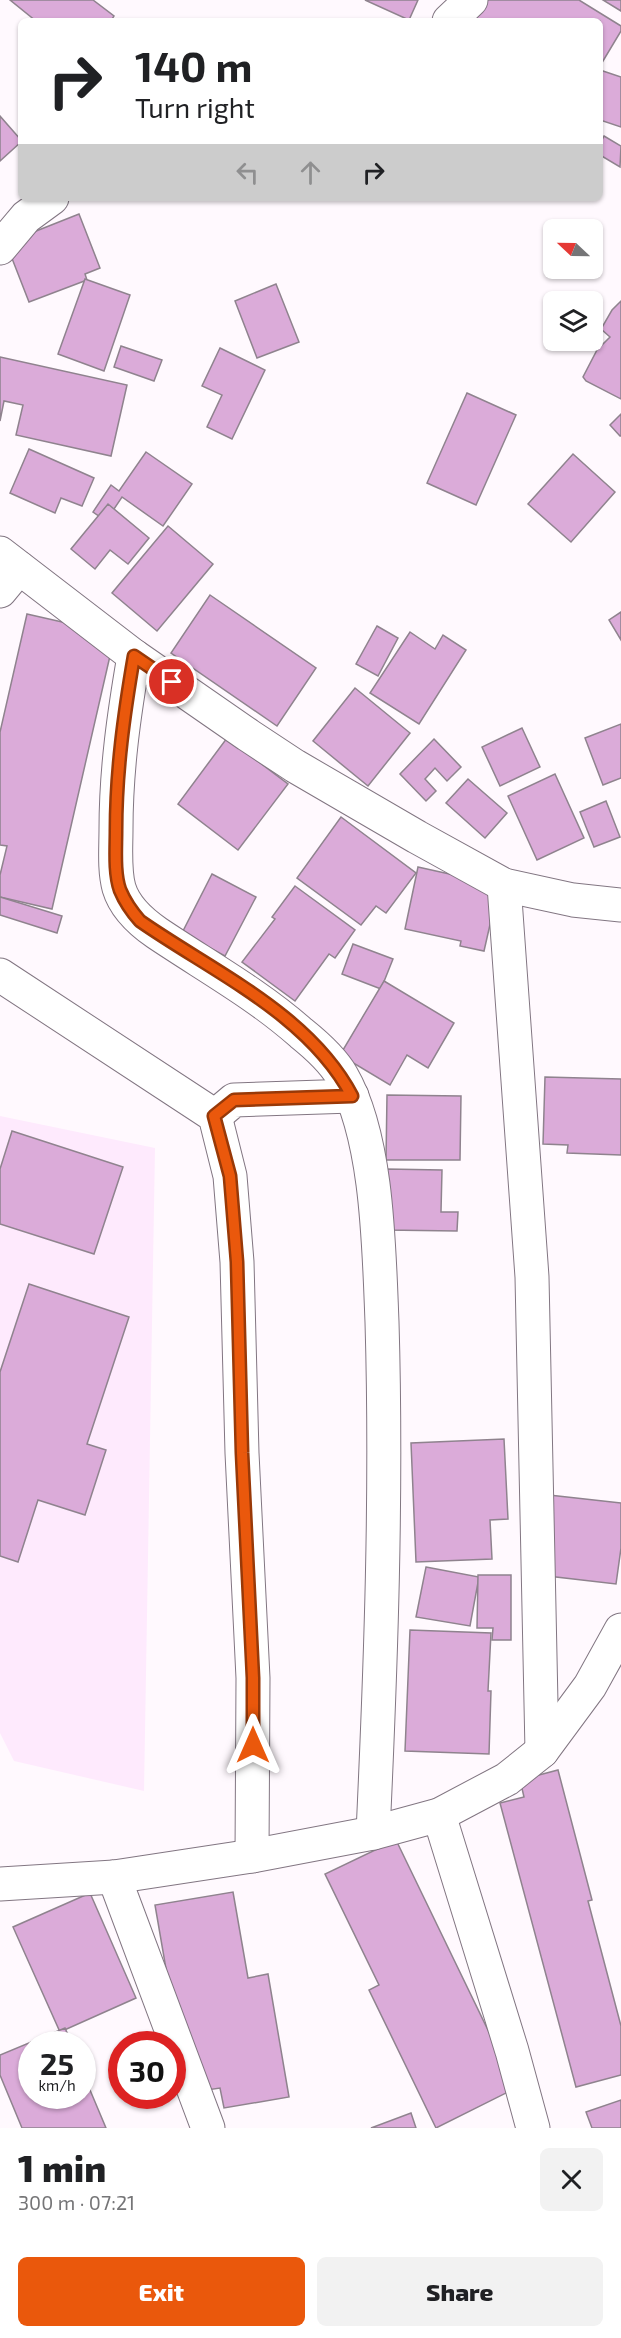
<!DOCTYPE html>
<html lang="en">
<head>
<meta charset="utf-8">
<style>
	body { margin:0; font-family:"Exo 2",sans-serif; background:#f2f2f2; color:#202124; height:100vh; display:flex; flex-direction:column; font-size:22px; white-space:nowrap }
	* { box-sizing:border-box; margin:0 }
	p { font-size:20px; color:#757577 }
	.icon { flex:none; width:33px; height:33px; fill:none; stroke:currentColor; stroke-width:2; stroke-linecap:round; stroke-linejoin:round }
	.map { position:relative; height:2128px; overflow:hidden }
	.panel { display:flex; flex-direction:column; background:#fff; flex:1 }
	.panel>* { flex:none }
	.top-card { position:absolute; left:18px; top:18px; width:585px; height:183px; border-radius:9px; box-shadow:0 2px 4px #0004; background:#fff; color:#202124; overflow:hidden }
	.needle { width:39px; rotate:292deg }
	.fabs { position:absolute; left:543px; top:219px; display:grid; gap:12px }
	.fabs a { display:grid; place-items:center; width:60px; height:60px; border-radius:9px; background:#fff; box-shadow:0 2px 4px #0004; font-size:30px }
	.speed { position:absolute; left:18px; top:2031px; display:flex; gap:12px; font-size:30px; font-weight:700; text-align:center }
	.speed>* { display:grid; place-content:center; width:78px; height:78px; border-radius:50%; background:#fff; box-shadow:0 2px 4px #0004; line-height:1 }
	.speed small { font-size:15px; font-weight:400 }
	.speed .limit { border:9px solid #d22; background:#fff; color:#111 }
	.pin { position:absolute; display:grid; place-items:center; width:51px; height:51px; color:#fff; margin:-26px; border:3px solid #fff; border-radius:50%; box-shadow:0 2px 6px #0007 }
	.me { position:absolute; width:66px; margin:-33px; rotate:0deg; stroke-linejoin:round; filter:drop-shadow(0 0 4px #0008) }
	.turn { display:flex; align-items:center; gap:21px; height:126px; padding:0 18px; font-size:27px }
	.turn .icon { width:78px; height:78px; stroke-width:2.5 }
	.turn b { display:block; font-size:42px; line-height:51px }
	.lanes { display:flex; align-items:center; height:57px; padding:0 18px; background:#0003; justify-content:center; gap:30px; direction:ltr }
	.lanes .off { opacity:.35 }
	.round { display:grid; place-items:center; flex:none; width:63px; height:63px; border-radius:9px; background:#f2f2f2 }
	.head { display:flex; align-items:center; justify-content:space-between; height:102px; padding:0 18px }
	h1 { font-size:36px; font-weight:800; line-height:45px }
	.cta { display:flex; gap:12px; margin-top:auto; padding:12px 18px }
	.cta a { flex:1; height:69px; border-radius:9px; background:#ea580c; color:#fff; font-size:24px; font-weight:800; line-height:69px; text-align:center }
	.cta a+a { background:#f2f2f2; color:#202124 }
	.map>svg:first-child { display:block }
	.built { fill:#feeafd }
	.building { fill:#dbabd9; stroke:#8f838e; stroke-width:1.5 }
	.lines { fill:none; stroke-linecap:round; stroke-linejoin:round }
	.street-casing { stroke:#827682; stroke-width:35 }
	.street { stroke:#fff; stroke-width:33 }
	.route-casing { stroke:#983908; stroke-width:15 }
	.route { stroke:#ea580c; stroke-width:10 }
</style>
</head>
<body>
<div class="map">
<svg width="621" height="2128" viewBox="0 0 621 2128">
	<rect width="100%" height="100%" fill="#fff9fe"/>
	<!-- built -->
	<polygon class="built" points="0,1116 155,1148 144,1791 14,1761 0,1733"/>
	<!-- building -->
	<g class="building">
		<polygon points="10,0 93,0 114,16 111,21 36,21"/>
		<polygon points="365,0 418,0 409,20"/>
		<polygon points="480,0 579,0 621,26 621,31 600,66 600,21 467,21"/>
		<polygon points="603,0 621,0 621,11"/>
		<polygon points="600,70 621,77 621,127 600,120"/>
		<polygon points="0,116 21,140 21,142 0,161"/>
		<polygon points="604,136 621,146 620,167 600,155 600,144"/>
		<polygon points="79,214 100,268 85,274 87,280 29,302 6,243"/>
		<polygon points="85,279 130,295 104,371 58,354"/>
		<polygon points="276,284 299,342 257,358 235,301"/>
		<polygon points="621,301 621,399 586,381 583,377 597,350 610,337 601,329 612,310"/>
		<polygon points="121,346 162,360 154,381 114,367"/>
		<polygon points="220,348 265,370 232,439 207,427 222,395 202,386"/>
		<polygon points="0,357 127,385 111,456 16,435 23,405 4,401 0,421"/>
		<polygon points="467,393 516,415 476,505 427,483"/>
		<polygon points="621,414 621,436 620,436 610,425"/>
		<polygon points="29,449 94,478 82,506 61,498 55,513 10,493"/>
		<polygon points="146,452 192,484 163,526 122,497 106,521 93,512 111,485 119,491"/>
		<polygon points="573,454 615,492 571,542 528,504"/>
		<polygon points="108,504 149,538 128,564 110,550 95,569 71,549"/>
		<polygon points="168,526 213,564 157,631 112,593"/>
		<polygon points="210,595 316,668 277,726 171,653"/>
		<polygon points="621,612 621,640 609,620"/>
		<polygon points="27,614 115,634 52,909 0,897 0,875 7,846 0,845 0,732"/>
		<polygon points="377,626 398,638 378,676 356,664"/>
		<polygon points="410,632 435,649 443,635 466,650 419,724 370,693"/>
		<polygon points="355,688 410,733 368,786 313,741"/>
		<polygon points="621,724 621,778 603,785 585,738"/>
		<polygon points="522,728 540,767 500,786 482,747"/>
		<polygon points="227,738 288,784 238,850 178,804"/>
		<polygon points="434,739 461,767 447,781 435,768 425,779 436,791 426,801 400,774"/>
		<polygon points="555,774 584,838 537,860 508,796"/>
		<polygon points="468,779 507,813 485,838 446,803"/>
		<polygon points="606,801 620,837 594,847 580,812"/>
		<polygon points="341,817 416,873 386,913 376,906 361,925 297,878"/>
		<polygon points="418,867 499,885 484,951 460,946 461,941 405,929"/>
		<polygon points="212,874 256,897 225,956 182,933"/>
		<polygon points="295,886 355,930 335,958 329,954 295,1001 242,962 275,919 272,917"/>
		<polygon points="0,897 62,916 57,933 0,915"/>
		<polygon points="353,944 393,959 381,989 342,974"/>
		<polygon points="384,981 454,1023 428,1068 407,1055 390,1085 340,1055"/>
		<polygon points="545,1077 621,1079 621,1155 567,1153 568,1145 543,1144"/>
		<polygon points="387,1095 461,1096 460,1160 386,1160"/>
		<polygon points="12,1131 123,1167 94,1254 0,1224 0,1169"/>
		<polygon points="386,1169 442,1170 441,1212 458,1212 457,1231 385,1230"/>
		<polygon points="29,1284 129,1317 87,1444 106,1450 85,1515 38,1500 18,1562 0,1556 0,1372"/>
		<polygon points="504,1439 508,1519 490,1520 492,1559 416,1562 411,1443"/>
		<polygon points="549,1495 621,1503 621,1548 616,1584 539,1575"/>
		<polygon points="426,1567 479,1577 470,1626 416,1617"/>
		<polygon points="478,1575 511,1575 511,1640 492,1640 493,1628 477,1628"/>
		<polygon points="410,1630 491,1633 488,1691 491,1691 489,1754 405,1751"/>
		<polygon points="558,1770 592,1900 588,1901 621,2026 621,2075 576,2087 500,1803 524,1797 520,1780"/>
		<polygon points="396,1840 516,2088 436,2128 369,1990 379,1985 325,1874"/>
		<polygon points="233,1892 248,1978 268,1974 289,2097 224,2108 220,2088 200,2091 180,2050 155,1905"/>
		<polygon points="90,1893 136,1998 60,2032 13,1927"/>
		<polygon points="65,2028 72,2044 32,2044 32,2096 82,2096 82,2071 106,2128 22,2128 0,2075 0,2055"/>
		<polygon points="621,2100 621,2128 592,2128 586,2112"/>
		<polygon points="411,2113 416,2128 371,2128"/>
	</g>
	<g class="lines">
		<defs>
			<g id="street">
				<polyline points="449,21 471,0"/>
				<polyline points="0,248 26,217 52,198"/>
				<polyline points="0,553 134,656 248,735 295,766 417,837 504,885 573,900 621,905"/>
				<polyline points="0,591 19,568"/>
				<path d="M134 656C124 714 116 770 116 829 116 848 114 870 119 888 125 908 141 922 157 933 206 966 257 994 301 1033 316 1045 332 1059 342 1076 378 1138 379 1250 382 1322 387 1492 381 1662 373 1833"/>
				<polyline points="504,885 532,1277 542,1751"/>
				<polyline points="0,975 215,1116 230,1176 237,1262 242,1453 253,1678 252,1856"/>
				<polyline points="215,1116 234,1100 352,1096"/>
				<polyline points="439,1815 512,2051 533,2128"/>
				<polyline points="114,1877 208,2128"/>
				<polyline points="0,1884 114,1877 252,1856 373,1833 439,1815 507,1779 542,1751 590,1686 621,1630"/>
			</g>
		</defs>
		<!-- street casing -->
		<use href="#street" class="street-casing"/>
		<!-- street -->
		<use href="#street" class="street"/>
	</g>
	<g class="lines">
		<defs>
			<path id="route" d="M172 682 134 656C124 714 116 771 116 831 116 849 114 873 120 890 125 902 132 912 140 921 213 972 309 1014 352 1096L234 1100 214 1116 230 1176 237 1262 242 1453 253 1678V1745"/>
		</defs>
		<!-- route casing -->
		<use href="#route" class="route-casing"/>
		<!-- route -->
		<use href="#route" class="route"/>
	</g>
</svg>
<div class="fabs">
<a><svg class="needle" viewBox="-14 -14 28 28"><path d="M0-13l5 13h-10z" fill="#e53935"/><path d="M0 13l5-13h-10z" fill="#757577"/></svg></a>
<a><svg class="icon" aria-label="layers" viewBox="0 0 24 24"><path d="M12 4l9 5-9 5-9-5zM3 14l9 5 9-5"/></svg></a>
</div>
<div class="speed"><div>25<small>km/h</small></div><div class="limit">30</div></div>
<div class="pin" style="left:172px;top:682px;background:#d93025"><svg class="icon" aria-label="arrive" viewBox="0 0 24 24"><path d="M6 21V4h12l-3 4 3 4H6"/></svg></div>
<svg class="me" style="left:253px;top:1745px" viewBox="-20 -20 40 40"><path d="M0-17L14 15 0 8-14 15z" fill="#ea580c" stroke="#fff" stroke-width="4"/></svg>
<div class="top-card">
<div class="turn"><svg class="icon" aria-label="right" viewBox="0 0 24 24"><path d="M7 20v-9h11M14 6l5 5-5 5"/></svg><div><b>140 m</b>Turn right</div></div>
<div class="lanes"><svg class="icon off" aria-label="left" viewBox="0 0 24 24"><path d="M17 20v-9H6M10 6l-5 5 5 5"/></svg><svg class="icon off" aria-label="ahead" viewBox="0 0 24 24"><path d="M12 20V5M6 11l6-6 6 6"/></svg><svg class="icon" aria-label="right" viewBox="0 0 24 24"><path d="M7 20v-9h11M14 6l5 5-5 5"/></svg></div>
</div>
</div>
<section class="panel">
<div class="head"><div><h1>1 min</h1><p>300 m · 07:21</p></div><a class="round"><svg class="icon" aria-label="close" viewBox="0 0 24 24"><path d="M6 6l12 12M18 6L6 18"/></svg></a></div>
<div class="cta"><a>Exit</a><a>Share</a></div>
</section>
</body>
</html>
